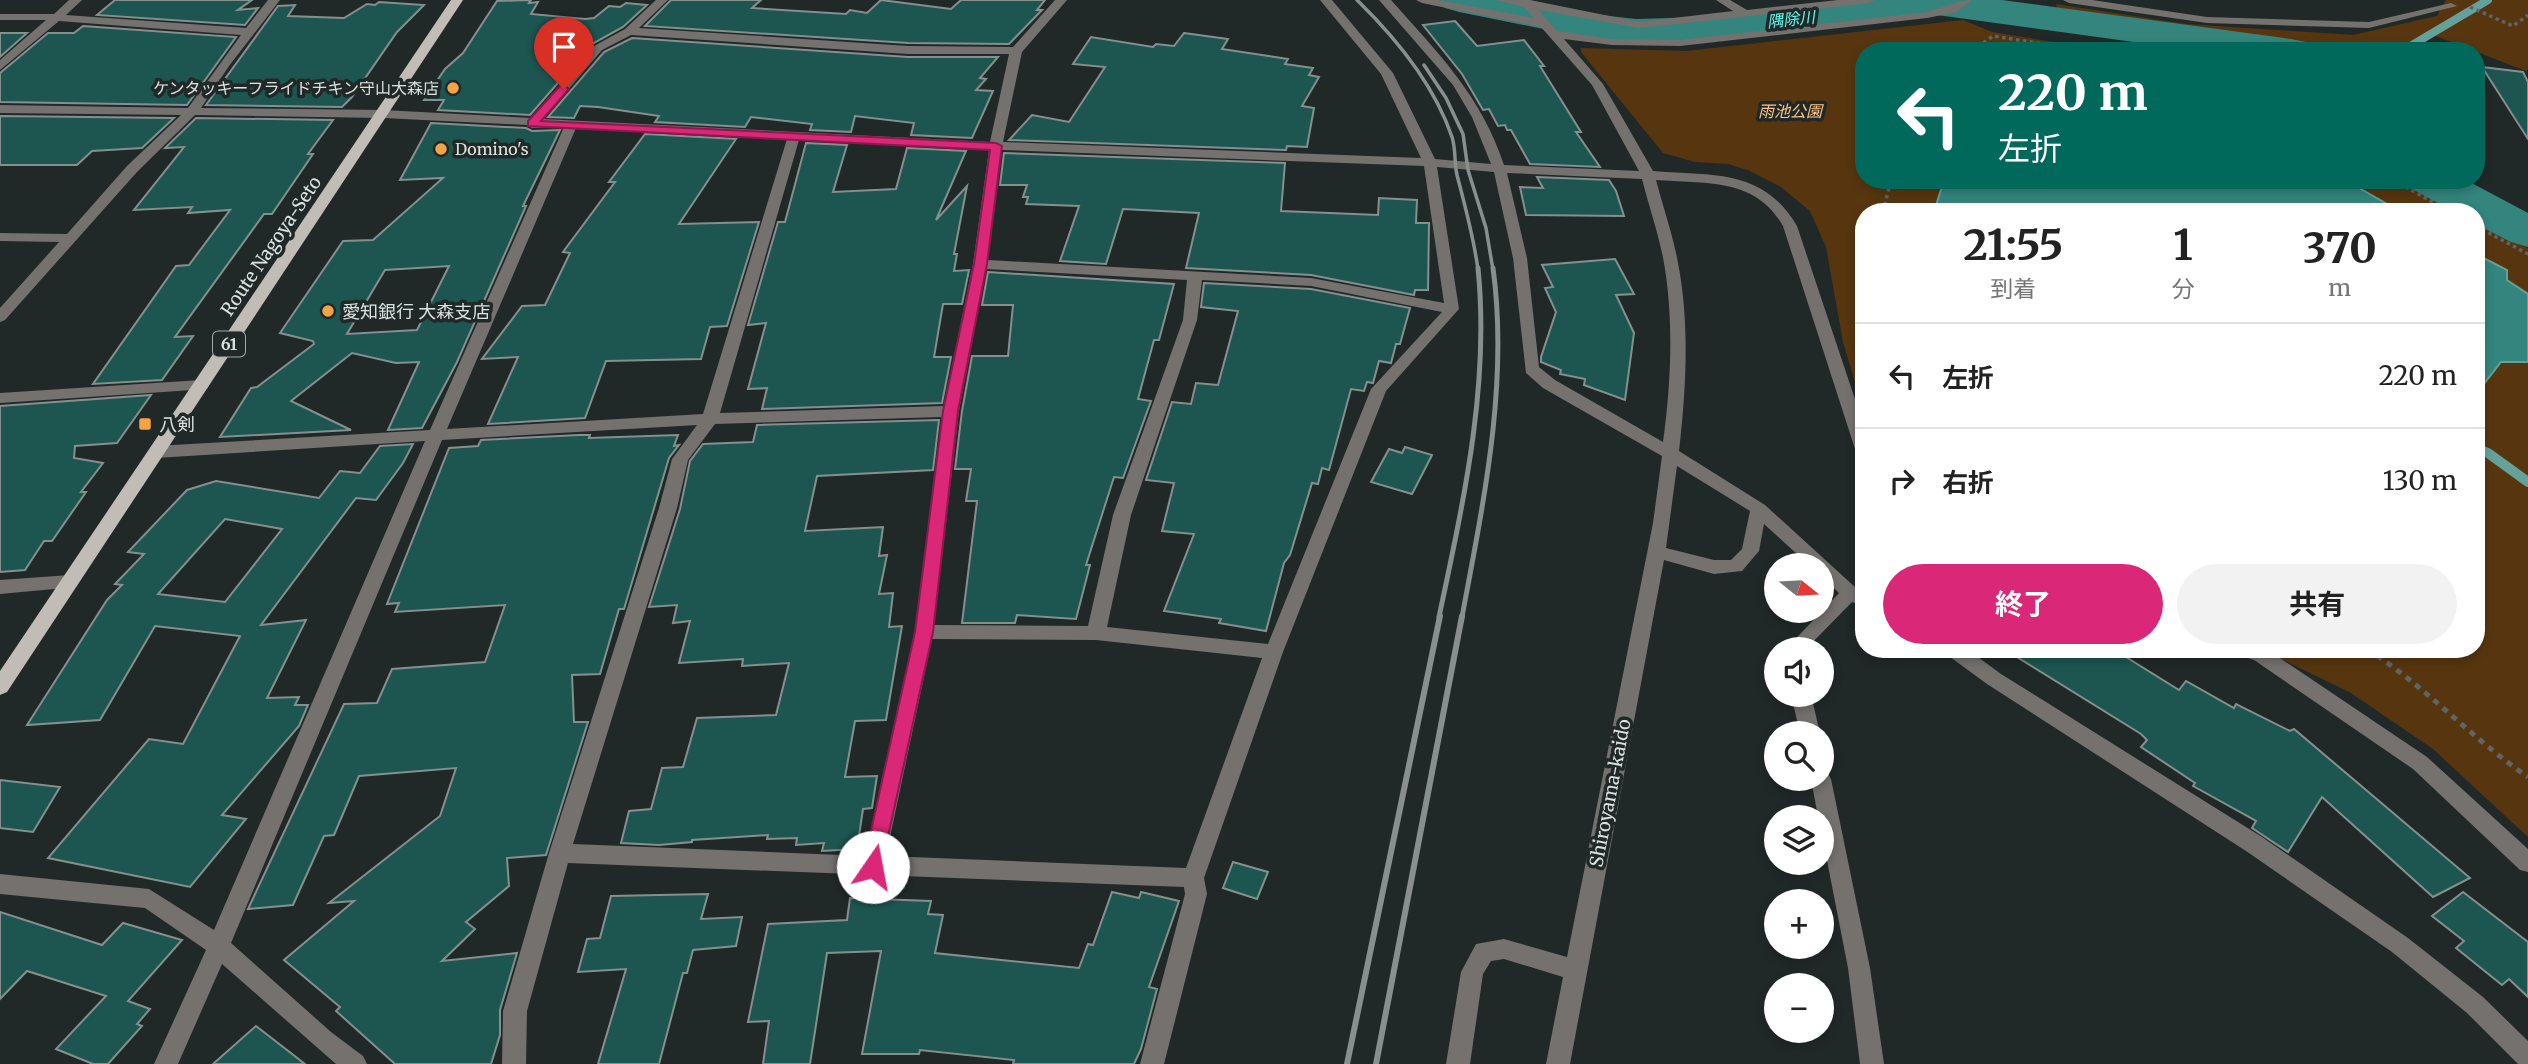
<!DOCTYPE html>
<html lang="ja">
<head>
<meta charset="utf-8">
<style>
	body { margin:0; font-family:Merriweather,"Noto Sans JP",serif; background:#f2f2f2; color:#222; height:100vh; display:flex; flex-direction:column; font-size:26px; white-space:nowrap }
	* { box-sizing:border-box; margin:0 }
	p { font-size:23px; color:#767676 }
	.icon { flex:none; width:38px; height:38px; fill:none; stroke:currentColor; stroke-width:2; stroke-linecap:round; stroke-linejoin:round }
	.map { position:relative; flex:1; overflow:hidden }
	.drawer { position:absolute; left:1855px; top:203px; width:630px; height:455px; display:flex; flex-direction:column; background:#fff; border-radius:28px; box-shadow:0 4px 10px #0003 }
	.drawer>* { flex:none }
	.top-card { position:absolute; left:1855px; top:42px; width:630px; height:147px; border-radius:28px; box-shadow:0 4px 10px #0003; background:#00695c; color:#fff; overflow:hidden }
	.needle { width:46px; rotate:108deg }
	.controls { position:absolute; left:1764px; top:553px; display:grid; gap:14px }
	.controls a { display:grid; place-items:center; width:70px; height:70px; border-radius:50%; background:#fff; box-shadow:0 4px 10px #0003; font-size:35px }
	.pin { position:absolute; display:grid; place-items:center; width:60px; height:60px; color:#fff; margin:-72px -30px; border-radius:50% 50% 50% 0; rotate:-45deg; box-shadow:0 0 7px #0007 }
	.pin .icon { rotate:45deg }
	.me { position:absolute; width:77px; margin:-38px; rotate:12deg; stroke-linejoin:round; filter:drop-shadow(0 0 5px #0008) }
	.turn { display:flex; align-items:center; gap:24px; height:147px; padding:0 28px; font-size:32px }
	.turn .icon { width:91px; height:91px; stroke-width:2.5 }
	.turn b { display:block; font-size:49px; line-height:60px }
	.eta { display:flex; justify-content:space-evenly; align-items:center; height:119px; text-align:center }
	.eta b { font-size:42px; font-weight:700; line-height:49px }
	.cta { display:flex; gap:14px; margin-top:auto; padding:14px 28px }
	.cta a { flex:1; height:80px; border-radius:42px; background:#db2777; color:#fff; font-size:28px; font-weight:700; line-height:80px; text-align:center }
	.cta a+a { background:#f2f2f2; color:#222 }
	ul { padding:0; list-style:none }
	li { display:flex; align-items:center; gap:21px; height:105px; padding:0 28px; border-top:2px solid #e0e0e0 }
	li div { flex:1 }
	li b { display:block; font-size:26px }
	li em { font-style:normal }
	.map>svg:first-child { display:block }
	.green { fill:#57360f }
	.water { fill:#33857d; stroke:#65a19b; stroke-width:2 }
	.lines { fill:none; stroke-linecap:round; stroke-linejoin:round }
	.stream-far1 { stroke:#65a19b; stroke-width:8 }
	.stream { stroke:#65a19b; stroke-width:10 }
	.river { fill:#33857d; fill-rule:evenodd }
	.building { fill:#1d5651; stroke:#858f8d; stroke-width:2; fill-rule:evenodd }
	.path-far1 { stroke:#5e6564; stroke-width:3.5; stroke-dasharray:3.5 3.5; stroke-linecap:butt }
	.path { stroke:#5e6564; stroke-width:5; stroke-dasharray:6 6; stroke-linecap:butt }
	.minor { fill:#74716f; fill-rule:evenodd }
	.major { fill:#c2bcb7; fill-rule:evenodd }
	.rail-far2 { stroke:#888f8e; stroke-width:3.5 }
	.rail-far1 { stroke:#888f8e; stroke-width:5 }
	.rail { stroke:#888f8e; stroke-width:6 }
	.route { fill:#db2777; stroke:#8e194d; stroke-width:2 }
	.poi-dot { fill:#f4a345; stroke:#212928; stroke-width:2.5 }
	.labels { text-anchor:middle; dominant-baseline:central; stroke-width:7; stroke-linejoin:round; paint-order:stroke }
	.far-water-label { font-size:16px; font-style:italic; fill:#61f8eb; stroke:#212928 }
	.far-poi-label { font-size:16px; fill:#dbe1e0; stroke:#212928; text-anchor:end }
	.far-park-label { font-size:16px; font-style:italic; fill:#fec385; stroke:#212928 }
	.shield { fill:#212928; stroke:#a3aaa9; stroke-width:2 }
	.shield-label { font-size:16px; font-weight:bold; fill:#dbe1e0 }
	.street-label { font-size:18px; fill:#dbe1e0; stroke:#212928 }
	.poi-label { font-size:18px; fill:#dbe1e0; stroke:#212928; text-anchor:start }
</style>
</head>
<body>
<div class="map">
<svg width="2528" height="1064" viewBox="0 0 2528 1064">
	<rect width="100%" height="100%" fill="#212928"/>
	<!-- green -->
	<g class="green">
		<polygon points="2446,0 2528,0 2528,69 2526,71 2433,35 2381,51 2330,51 2257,41 2188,36 2058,13 2056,4 2186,24 2353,35 2437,16"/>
		<polygon points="1963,20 1992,32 2110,51 1864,51 1864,180 2409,180 2464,212 1864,212 1864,413 1843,342 1826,247 1810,211 1781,187 1750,171 1728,164 1695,162 1663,153 1581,52 1581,48 1687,51"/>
		<polygon points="2476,219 2528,248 2528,837 2433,749 2351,693 2261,649 2476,649"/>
	</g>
	<!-- water -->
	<g class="water">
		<polygon points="1944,180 2345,180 2401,212 1934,212"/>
		<polygon points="2476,254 2507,270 2507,280 2528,294 2528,362 2501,362 2476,394"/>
	</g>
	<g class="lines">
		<!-- stream-far1 -->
		<g class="stream-far1">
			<polyline points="2189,51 2193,39"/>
			<polyline points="2402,51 2488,0"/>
		</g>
		<!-- stream -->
		<polyline class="stream" points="2476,448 2488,453 2528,482"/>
		<!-- river -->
		<g class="river">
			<polygon points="1440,0 1518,0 1583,13 1636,19 1705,17 1858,0 2002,0 2291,39 2306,42 2311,51 2199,51 1937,15 1705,41 1636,43 1583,37 1459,12 1445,8"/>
			<polygon points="2407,180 2466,180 2528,213 2528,247 2511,242 2476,224 2476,212 2454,212 2414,190"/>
		</g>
	</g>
	<!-- building -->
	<g class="building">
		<polygon points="115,0 252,0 238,10 258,8 245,25 97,15"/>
		<polygon points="531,0 529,3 538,2 531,14 585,19 594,18 609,6 620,7 626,3 647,5 623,27 592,44 530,115 438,110 444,100 424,100 445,69 463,53 497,1"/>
		<polygon points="671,0 761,0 752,8 846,14 850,10 867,13 881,0 951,9 961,0 1045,0 1037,10 1042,10 1009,44 908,43 645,26"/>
		<polygon points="379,2 424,5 397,32 352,97 342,107 206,105 278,6 295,5 288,16 344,18 367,4 375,5"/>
		<polygon points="1455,21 1477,46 1524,40 1544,66 1540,66 1581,132 1576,132 1600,167 1530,164 1511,130 1507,130 1505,125 1498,126 1489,109 1483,110 1462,74 1423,25"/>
		<polygon points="83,26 236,37 187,105 0,102 0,73 48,33 74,33"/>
		<polygon points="0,33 27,33 0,57"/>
		<polygon points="1184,33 1228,39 1222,49 1288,59 1285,64 1313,68 1309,75 1319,77 1302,106 1314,108 1307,147 1287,146 1286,150 1009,140 1032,115 1069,122 1105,67 1073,64 1091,37 1153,47 1156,44 1174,46"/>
		<polygon points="632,38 908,57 998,57 980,78 986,79 976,90 993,91 972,138 911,135 914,123 855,116 851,132 810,130 812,124 751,117 745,127 655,122 659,116 598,107 580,106 574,118 548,117 604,52"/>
		<polygon points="2482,67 2523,72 2528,82 2528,139"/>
		<polygon points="0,116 174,118 142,148 92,151 77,165 0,165"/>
		<polygon points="196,118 333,120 308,154 313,154 272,214 264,214 175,337 193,336 162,380 93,384 176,266 189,265 230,210 188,213 192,207 134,210 184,147 165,148"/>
		<path d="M431 123 526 128 532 131 560 130 523 206H526L457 362 422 428 388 430 419 362 396 363 352 353 291 401 351 430 220 437 251 388 257 387 314 344 313 341 280 333 343 241 373 240 443 178 400 180ZM449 266 417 330 347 334 385 270Z"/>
		<polygon points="645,134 736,139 679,224 759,222 727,326 710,327 701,359 606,361 585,418 488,424 518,357 482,359 522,306 545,305 570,253 563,252 615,182 609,182"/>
		<polygon points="806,143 847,145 833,192 896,189 907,148 966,151 936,220 967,186 954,254 957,254 954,271 969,270 962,304 943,304 934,357 951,357 942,403 762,409 767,388 748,389 766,323 748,325 778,222 785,222"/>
		<polygon points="1004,153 1285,163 1281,211 1378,215 1379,198 1417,200 1416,223 1429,223 1428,290 1415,290 1414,295 1311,275 1186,268 1199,213 1123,209 1106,264 1060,261 1079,206 1026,204 1028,197 1023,197 1027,185 1000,185"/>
		<polygon points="1537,177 1609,180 1616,191 1624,216 1526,215 1520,187 1543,188"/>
		<polygon points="1615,259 1634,294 1616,295 1634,333 1625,400 1584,385 1585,379 1560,374 1561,370 1541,362 1541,357 1556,312 1545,288 1553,287 1542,265"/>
		<polygon points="988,272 1174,284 1159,340 1154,340 1138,399 1151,401 1123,478 1114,477 1086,565 1090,565 1076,619 1017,615 1015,623 962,623 977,501 966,501 971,469 955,469 962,411 972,356 1008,356 1013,305 982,305"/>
		<polygon points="1204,283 1311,289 1410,308 1400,344 1396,344 1391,363 1379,361 1373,383 1367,382 1364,391 1351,389 1329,470 1322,468 1318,484 1312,483 1290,555 1284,563 1266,631 1219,623 1221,619 1164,611 1194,534 1162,531 1174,483 1146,480 1172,402 1191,404 1196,383 1218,385 1238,311 1201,307"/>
		<polygon points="151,395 117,443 75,446 74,458 103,463 81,492 86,492 52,541 44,541 25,570 0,572 0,406"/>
		<polygon points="939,420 933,470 817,476 805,531 883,527 879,556 887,555 879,594 893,593 889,627 902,626 886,720 855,721 845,777 877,776 872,808 863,809 857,849 822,851 824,843 796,845 797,838 767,839 768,835 692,840 692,842 659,845 621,843 629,811 651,809 662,768 683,767 697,718 776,715 789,663 742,666 743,659 679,663 690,621 673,623 677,605 649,607 680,509 690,461 703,444 753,442 757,425"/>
		<polygon points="579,435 590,435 589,438 678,435 674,446 679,445 669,458 624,609 619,609 600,674 572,675 574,722 588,722 546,855 507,858 509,886 466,922 475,929 442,961 517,953 500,1010 500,1035 491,1064 395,1064 336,1011 340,1007 284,960 354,901 329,903 440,816 456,768 359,776 334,835 324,836 293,905 248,909 344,704 377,703 392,669 485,662 505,605 395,612 399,603 387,604 449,448 478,446 481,440"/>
		<path d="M413 444 403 463 376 500 356 498 261 625 306 620 267 698 299 697 295 705H308L299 726 222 815 246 819 190 887 48 858 149 739 183 744 240 636 155 626 100 720 27 725 107 600 122 585 115 584 144 554 128 552 187 490 216 481 319 498 340 471 360 473 380 446ZM225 519 282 529 225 602 158 594Z"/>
		<polygon points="1405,447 1432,455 1412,494 1371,482 1389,449 1402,453"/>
		<polygon points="2004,649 2113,649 2179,690 2186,681 2234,708 2236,704 2290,731 2294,729 2470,878 2433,897 2322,797 2288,852 2252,828 2256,821 2193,786 2195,783 2141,747 2147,740 2141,734"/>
		<polygon points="0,780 60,787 33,832 0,828"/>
		<polygon points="1233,862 1268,872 1257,899 1223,888"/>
		<polygon points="1112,892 1139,898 1141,892 1179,901 1149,987 1157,989 1141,1049 1134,1064 1013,1064 1014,1060 920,1050 919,1054 862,1054 881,951 827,953 810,1064 763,1064 769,1021 748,1022 768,924 847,920 850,898 931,901 928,914 943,915 935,953 1079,968 1088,944 1093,945"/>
		<polygon points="2463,892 2528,942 2528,997 2509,979 2502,985 2456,948 2464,941 2432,916"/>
		<polygon points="708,894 701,919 742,917 736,946 693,950 687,973 683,973 659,1064 598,1064 626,969 578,972 587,939 600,938 611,896"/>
		<polygon points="0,912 102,945 123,923 182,940 128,1001 150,1009 137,1024 142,1026 108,1064 93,1064 56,1049 106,996 27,971 0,999"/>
		<polygon points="256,1026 305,1064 213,1064"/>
	</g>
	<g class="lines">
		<!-- path-far1 -->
		<g class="path-far1">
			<polyline points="2470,7 2513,26 2528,15"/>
			<polyline points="1972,51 1993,36 2088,51"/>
			<polyline points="2393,180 2451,212"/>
			<polyline points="1883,212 1891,180"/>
			<polyline points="2476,226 2528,254"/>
		</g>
		<!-- path -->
		<path class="path" d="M2367 649C2425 686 2471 738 2528 777"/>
		<!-- minor -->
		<g class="minor">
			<path d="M69 0H82L66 15 246 28 268 0H280L229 66 201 108 383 110 531 118 594 46 625 29 656 0H668L639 28 908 46 1013 47 1055 0H1067L1022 52 1003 142 1421 158 1381 74 1320 0H1332L1393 73 1435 159 1491 164 1472 117 1453 85 1379 0H1391C1438 53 1481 95 1504 165L1639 171 1592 85 1541 27 1422 3 1416 0H1439L1534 18 1524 7 1496 0H1530L1639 22 1733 11 1716 0H1730L1747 10 1838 0H1875L1869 3 1639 28 1539 10 1557 31 1612 39 1680 40 1927 12C1943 8 1957 0 1972 0L1957 12 1927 18 1680 46 1612 45 1564 39 1603 84 1653 171C1712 176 1763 168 1797 226L1864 426V458L1856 452 1783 226C1755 177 1706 184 1656 180 1663 207 1673 235 1678 263 1690 324 1686 390 1679 451L1765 505 1856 588 1864 592V607L1852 602 1806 649H1786L1839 593 1822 577V565H1809L1764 524 1759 551 1742 571 1714 574 1664 560 1570 1064H1546L1563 977 1504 959 1491 961 1483 974 1470 1064H1446L1461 972 1476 944 1504 939 1567 957 1653 523 1662 456 1543 388 1526 373 1513 258 1494 172 1437 167 1459 309 1386 391 1283 652 1204 878 1207 894 1164 1064H1140L1185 894 1184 887 568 863 527 1011 526 1064H502L503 1011 549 853 659 508 672 459 697 425 442 440 231 943 331 1032 363 1056 367 1064H336L222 964 178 1064H154L206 950 145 908 0 894V874L149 889 214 930 425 441 156 458 148 452 156 446 430 430 564 127 532 128 527 125 383 118 195 115 137 172 5 320 0 322V308L59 242 0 241V233L67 234 127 166 181 115 0 113V105L188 108 241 35 59 21 0 70V60L46 20H0V14H54ZM631 35 908 54H1009L990 142 543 119 602 50ZM576 128 787 139 703 414 447 429ZM799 140 989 150 973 264 944 406 720 413ZM1002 150 1424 166 1444 303 1311 278 988 260ZM1507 173 1642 179C1649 207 1659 235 1664 263 1674 321 1671 384 1663 442L1555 380 1539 367 1527 258ZM986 269 1187 280 1183 320 1113 515 1088 626 934 625 959 411ZM1202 280 1311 286 1442 312 1371 389 1268 644 1107 627 1131 515 1197 320ZM942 417 915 632 865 856 573 844 677 508 688 460 715 424ZM1677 466 1750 511 1742 549 1731 560H1714L1666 548ZM932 639 1096 640 1262 658 1186 868 886 856Z"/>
			<polygon points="2063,0 2092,0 2207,17 2369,22 2451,3 2457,6 2369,28 2207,23 2069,3"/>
			<polygon points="201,380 209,385 207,389 0,403 0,393"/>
			<polygon points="70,575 76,577 79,582 76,587 0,594 0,580"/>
			<polygon points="1944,649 1967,649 2001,674 2262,837 2408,938 2483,997 2528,1041 2528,1064 2518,1064 2467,1013 2392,952 2246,851 1987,684 1946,654"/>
			<polygon points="2234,649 2268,650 2427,757 2528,849 2528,872 2520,870 2413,769 2254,660 2236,654"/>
			<polygon points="1791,695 1811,695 1820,733 1800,733"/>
			<polygon points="1822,771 1828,773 1831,779 1870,968 1884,1064 1860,1064 1848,968 1822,835 1822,817 1818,817 1811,779 1822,779"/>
		</g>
		<!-- major -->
		<polygon class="major" points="451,0 463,0 7,692 0,695 0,671"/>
		<!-- rail-far2 -->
		<g class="rail-far2">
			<path d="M1357 0C1397 39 1434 84 1452 137 1456 149 1454 162 1457 175 1465 206 1474 238 1478 270"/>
			<polyline points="1424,65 1446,98 1463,134 1468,170 1486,228 1493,270"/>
		</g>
		<!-- rail-far1 -->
		<g class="rail-far1">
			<path d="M1439 617C1463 503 1490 386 1478 268"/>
			<path d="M1462 617C1483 504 1509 384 1493 268"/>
		</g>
		<!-- rail -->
		<g class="rail">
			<polyline points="1347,1064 1440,616"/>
			<polyline points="1376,1064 1462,616"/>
		</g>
	</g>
	<!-- route -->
	<polygon class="route" points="564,85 569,89 541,121 996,143 1002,146 987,264 958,411 933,632 880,873 873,875 866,873 863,867 915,632 943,411 974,264 990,150 528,126 528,121 560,86"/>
	<!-- markers -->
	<g class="poi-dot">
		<circle cx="453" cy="88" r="7"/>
		<circle cx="441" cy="149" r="7"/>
		<circle cx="328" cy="311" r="7"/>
		<rect x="138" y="417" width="14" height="14" rx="3.5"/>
	</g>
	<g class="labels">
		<!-- far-water labels -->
		<g class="far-water-label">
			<text transform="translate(1791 19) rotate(-6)">隅除川</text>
		</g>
		<!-- far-poi labels -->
		<g class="far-poi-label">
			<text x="439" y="88">ケンタッキーフライドチキン守山大森店</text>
			<text x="455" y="149" text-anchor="start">Domino's</text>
		</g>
		<!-- far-park labels -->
		<g class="far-park-label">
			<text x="1790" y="111">雨池公園</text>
		</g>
		<!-- shield labels -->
		<rect class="shield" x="213" y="331.5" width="32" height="25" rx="5"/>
		<g class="shield-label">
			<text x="229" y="344">61</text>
		</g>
		<!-- street labels -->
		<g class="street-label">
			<text transform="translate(271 246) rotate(-56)">Route Nagoya-Seto</text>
			<text transform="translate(1610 793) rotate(-79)">Shiroyama-kaido</text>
		</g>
		<!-- poi labels -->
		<g class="poi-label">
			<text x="342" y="311">愛知銀行 大森支店</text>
			<text x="159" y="424">八剣</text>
		</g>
	</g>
</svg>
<div class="controls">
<a><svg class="needle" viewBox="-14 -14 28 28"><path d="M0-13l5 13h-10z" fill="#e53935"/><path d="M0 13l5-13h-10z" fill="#767676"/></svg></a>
<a><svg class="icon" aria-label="sound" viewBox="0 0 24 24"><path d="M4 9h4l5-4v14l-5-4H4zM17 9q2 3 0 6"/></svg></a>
<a><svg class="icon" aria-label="search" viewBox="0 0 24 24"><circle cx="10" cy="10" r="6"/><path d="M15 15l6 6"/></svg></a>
<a><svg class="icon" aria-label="layers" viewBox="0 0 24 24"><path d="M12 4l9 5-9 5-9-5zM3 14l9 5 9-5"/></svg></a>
<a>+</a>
<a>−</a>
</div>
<div class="pin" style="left:564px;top:89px;background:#d93025"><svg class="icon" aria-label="arrive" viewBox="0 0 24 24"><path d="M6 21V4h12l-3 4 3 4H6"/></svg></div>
<svg class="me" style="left:873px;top:867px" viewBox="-20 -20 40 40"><circle r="19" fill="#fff"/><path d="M0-13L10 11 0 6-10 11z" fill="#db2777"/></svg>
<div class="top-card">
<div class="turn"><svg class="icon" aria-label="left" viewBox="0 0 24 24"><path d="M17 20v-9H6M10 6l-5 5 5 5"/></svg><div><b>220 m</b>左折</div></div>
</div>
<section class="drawer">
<div class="eta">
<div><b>21:55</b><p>到着</p></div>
<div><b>1</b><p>分</p></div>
<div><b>370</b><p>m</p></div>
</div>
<ul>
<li><svg class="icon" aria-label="left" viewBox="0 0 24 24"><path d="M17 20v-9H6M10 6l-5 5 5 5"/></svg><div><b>左折</b></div><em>220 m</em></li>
<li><svg class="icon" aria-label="right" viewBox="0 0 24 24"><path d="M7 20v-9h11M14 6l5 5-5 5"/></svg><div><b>右折</b></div><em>130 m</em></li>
</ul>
<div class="cta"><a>終了</a><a>共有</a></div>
</section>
</div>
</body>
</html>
